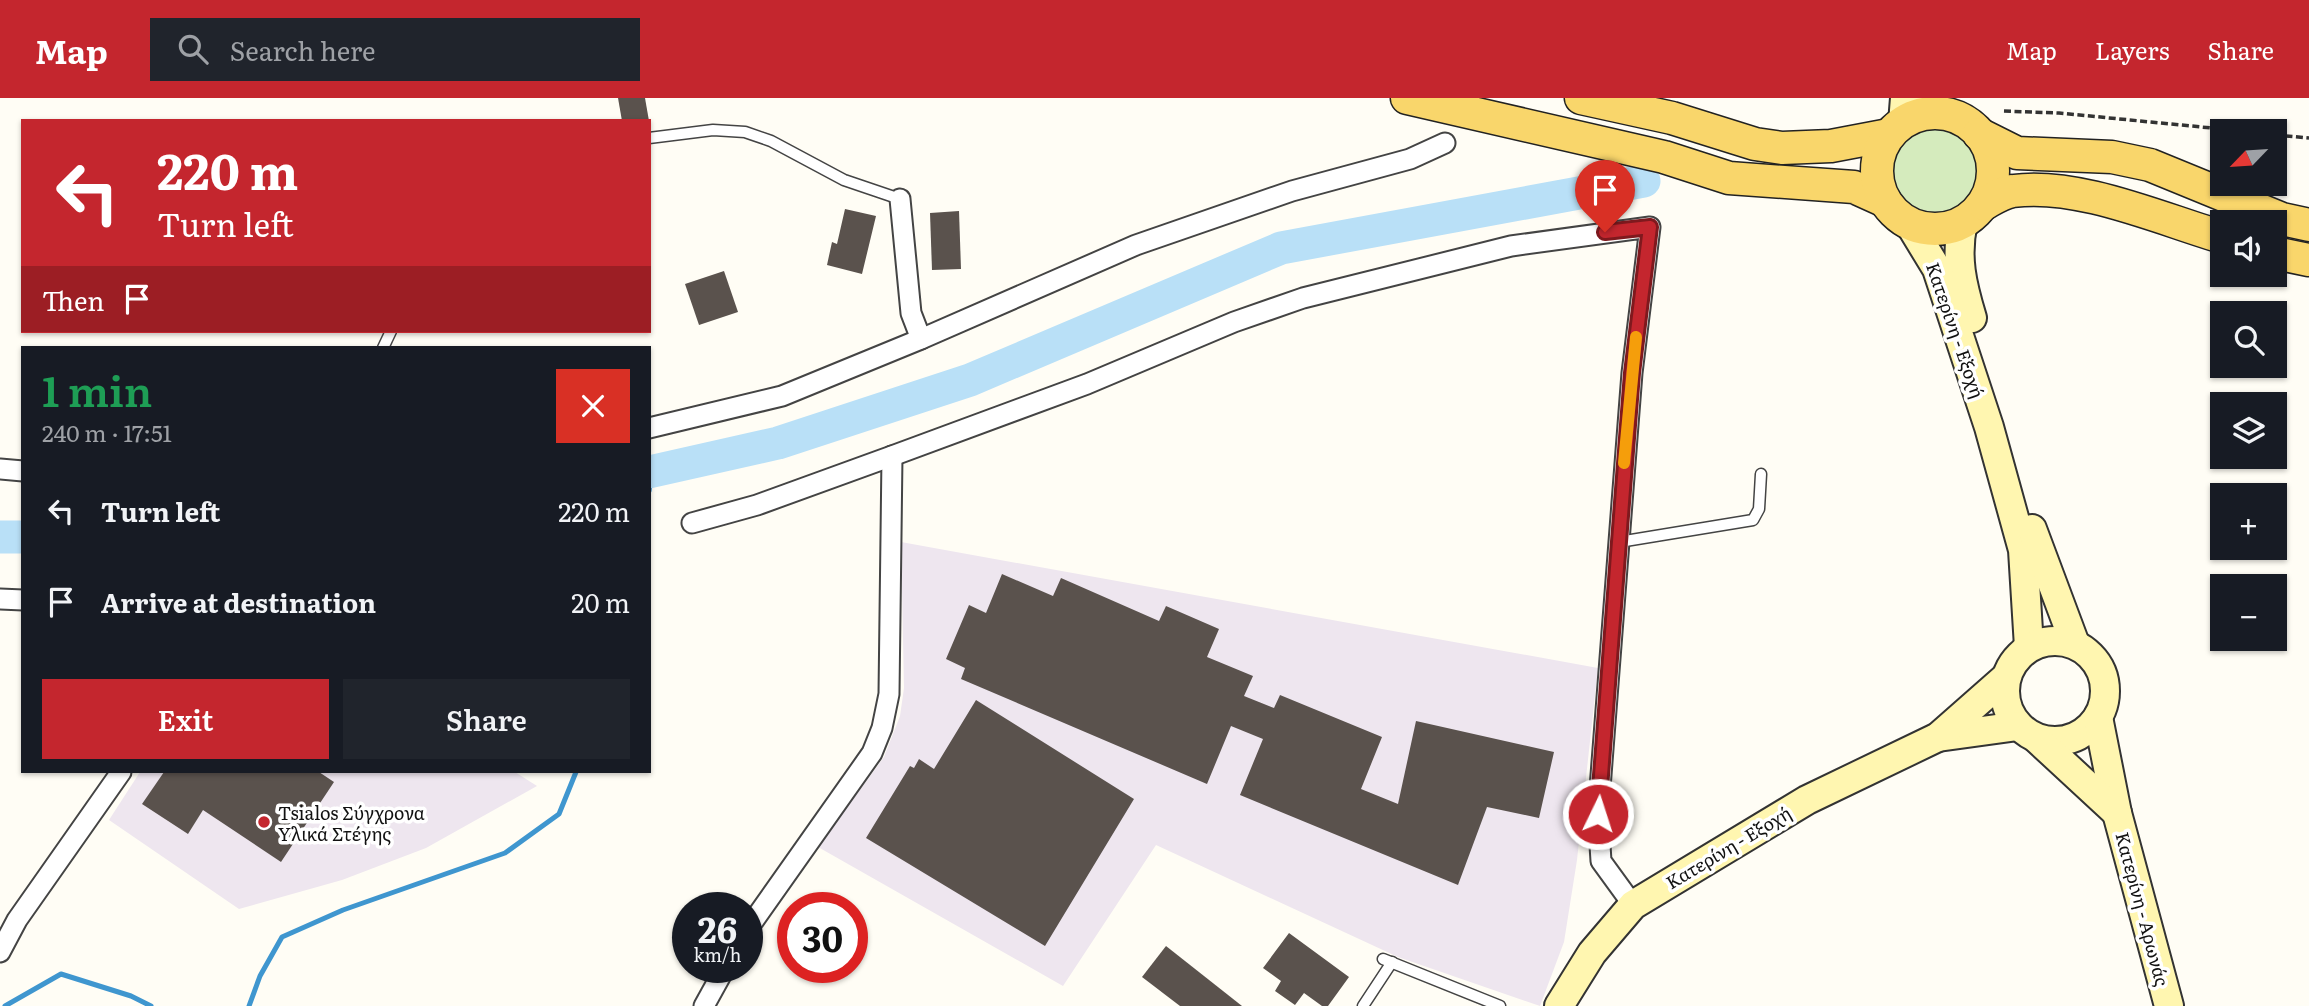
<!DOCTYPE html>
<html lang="en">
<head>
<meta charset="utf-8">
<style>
	body { margin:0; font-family:Literata,serif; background:#20242c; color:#f1f3f6; height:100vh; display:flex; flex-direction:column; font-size:26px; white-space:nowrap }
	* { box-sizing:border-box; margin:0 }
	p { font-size:23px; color:#9ea1a6 }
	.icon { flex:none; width:38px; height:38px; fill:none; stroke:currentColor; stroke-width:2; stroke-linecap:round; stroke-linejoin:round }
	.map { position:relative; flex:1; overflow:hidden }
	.side { position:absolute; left:21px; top:248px; width:630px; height:427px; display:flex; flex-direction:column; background:#171b24; border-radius:0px; box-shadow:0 2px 5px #0004 }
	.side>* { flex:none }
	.top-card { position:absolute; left:21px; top:21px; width:630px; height:214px; border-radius:0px; box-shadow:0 2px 5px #0004; background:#c4262e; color:#fff; overflow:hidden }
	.needle { width:46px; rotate:245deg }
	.tools { position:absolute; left:2210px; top:21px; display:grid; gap:14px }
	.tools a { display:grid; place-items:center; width:77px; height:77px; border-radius:0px; background:#171b24; box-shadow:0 2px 5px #0004; font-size:35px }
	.speed { position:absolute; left:672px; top:794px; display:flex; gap:14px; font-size:35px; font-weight:700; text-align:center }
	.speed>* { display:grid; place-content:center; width:91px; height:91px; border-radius:50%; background:#171b24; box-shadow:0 2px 5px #0004; line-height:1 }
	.speed small { font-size:18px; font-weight:400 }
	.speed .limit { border:10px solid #d22; background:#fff; color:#111 }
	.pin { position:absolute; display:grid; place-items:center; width:60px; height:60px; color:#fff; margin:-72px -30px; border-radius:50% 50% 50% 0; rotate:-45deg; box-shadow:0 0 7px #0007 }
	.pin .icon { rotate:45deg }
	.me { position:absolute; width:77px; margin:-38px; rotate:4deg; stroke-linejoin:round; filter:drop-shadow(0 0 5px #0008) }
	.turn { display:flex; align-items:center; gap:24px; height:147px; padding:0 21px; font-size:32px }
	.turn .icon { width:91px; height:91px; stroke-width:2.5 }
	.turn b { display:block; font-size:49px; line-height:60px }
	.then { display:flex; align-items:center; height:66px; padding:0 21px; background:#0003; gap:14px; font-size:26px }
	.round { display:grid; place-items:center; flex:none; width:74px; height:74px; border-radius:0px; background:#20242c }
	.overview { display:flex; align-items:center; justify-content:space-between; height:119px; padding:0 21px }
	h1 { font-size:42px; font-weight:600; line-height:52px; color:#1e9e55 }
	.action { display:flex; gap:14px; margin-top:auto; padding:14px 21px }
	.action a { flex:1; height:80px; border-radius:0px; background:#c4262e; color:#fff; font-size:28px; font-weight:600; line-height:80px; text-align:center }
	.action a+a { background:#20242c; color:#f1f3f6 }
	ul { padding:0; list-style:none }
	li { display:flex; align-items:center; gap:21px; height:91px; padding:0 21px }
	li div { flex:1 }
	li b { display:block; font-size:26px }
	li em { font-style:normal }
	header { display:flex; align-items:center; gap:42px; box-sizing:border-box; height:98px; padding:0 35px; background:#c4262e; color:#fff }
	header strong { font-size:33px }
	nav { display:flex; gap:38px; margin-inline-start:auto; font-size:24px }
	.search { width:490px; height:63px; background:#20242c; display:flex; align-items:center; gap:18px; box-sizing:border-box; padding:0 24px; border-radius:0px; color:#9ea1a6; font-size:26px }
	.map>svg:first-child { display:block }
	.industrial { fill:#eee6ef }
	.green { fill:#d5ebbd }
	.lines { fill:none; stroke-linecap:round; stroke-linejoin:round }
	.stream { stroke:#3f96cf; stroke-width:5 }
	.river { stroke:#b9e0f7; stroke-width:33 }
	.building { fill:#5a524d }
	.service-casing { stroke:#444; stroke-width:13 }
	.minor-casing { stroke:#444; stroke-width:23 }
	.secondary-casing { stroke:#333; stroke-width:32 }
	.primary-casing { stroke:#222; stroke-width:35 }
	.path { stroke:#333; stroke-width:3.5; stroke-dasharray:7 3.5; stroke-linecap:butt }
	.service { stroke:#fff; stroke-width:10 }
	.minor { stroke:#fff; stroke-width:19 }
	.secondary { stroke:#fff6b0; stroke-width:28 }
	.primary { stroke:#f9d66b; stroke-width:32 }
	.route-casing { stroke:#7f191e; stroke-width:18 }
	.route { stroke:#c4262e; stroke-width:12 }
	.slow { stroke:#f59e0b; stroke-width:12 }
	.poi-dot { fill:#c4262e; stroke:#fff; stroke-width:2.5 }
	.labels { text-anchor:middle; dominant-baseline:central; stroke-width:7; stroke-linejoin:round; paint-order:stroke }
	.street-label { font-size:18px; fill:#111; stroke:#fff }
	.poi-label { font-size:18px; fill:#111; stroke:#fff; text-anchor:start }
</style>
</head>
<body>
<header>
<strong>Map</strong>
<div class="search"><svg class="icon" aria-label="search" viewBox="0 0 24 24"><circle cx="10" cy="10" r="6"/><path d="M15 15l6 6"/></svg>Search here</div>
<nav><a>Map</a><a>Layers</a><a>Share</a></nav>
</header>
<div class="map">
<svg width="2309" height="908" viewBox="0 0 2309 908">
	<rect width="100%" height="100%" fill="#fffdf5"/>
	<!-- industrial -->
	<g class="industrial">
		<polygon points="901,444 1598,570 1577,762 1564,844 1540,908 1398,859 1156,747 1063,888 818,749 884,659 900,618 904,590"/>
		<polygon points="140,674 515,674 537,688 426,750 342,782 239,811 109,722"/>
	</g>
	<!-- green -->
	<circle class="green" cx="1936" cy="72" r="43"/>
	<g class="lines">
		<!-- stream -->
		<g class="stream">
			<polyline points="649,393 652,374"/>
			<polyline points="5,908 61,876 131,898 151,908"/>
			<polyline points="249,908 260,878 282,839 343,812 505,755 559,716 576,674"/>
		</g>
		<!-- river -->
		<g class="river">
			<polyline points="649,374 778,345 970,282 1281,150 1644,83"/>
			<polyline points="0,439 23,439"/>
		</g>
	</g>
	<!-- building -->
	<g class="building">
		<polygon points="618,0 645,0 649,23 622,23"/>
		<polygon points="845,111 876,118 862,176 827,167 832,144 837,146"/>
		<polygon points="959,113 961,171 932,172 930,115"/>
		<polygon points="724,173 738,214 699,227 685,186"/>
		<polygon points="1002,476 1053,498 1061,480 1159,523 1166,508 1219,531 1207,559 1253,578 1244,598 1274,610 1280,597 1382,639 1361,691 1398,706 1416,623 1554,654 1539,720 1487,709 1458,787 1240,697 1263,641 1231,628 1207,686 961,581 965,570 946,561 969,507 986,515"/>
		<polygon points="976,602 1134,701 1045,848 866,740 910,668 914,670 919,661 934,671"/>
		<polygon points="164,674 319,674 334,684 281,764 203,712 188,736 142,706"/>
		<polygon points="1289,835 1349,879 1328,908 1322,908 1304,895 1295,907 1275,893 1281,883 1263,870"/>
		<polygon points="1166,848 1242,908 1180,908 1142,879"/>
	</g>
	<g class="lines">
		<defs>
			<g id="service">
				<polyline points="649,40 713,32 745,34 771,43 844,82 900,101"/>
				<polyline points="383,250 391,233"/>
				<polyline points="1619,444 1753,422 1759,411 1761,376"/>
				<polyline points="1383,861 1500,908"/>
				<polyline points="1363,908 1392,864"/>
			</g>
			<g id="minor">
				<polyline points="900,101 911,215 921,241"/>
				<polyline points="649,330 782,298 921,241 1136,147 1292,93 1410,61 1445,45"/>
				<polyline points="0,371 23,373"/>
				<polyline points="692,425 757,407 892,358 1087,286 1234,224 1303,200 1511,148 1650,129 1632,275 1598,716 1601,763 1633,807"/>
				<polyline points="0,501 23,502"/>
				<polyline points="747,832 872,655 882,630 889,596 892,358"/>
				<polyline points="0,854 17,822 121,674"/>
				<polyline points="704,908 725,870"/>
			</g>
			<g id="secondary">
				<polyline points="1919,0 1929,15"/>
				<polyline points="1903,25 1905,0"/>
				<path d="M1963 124C1955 159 1962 187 1972 220"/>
				<polyline points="1909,125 1937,171 1989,329 2023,452 2029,549"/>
				<polyline points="2032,431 2075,546"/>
				<circle cx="2055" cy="593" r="50"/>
				<polyline points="2098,619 2117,715 2169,908"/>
				<polyline points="1938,639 2018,628"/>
				<polyline points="2037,641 2117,715"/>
				<polyline points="1559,908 1592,855 1633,807 1807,702 1938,639 2005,580"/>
			</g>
			<g id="primary">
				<polyline points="1407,0 1664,59 1729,80 1854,89 1885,103"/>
				<polyline points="1581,0 1672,20 1755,46 1782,50 1831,48 1889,37"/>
				<circle cx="1935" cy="73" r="58"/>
				<polyline points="1979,36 2017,55 2112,59 2150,67 2282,121 2309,127"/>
				<path d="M1984 106C1993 101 2003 94 2013 93 2078 84 2161 121 2222 139"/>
				<polyline points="2275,155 2309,162"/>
			</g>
		</defs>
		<!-- service casing -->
		<use href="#service" class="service-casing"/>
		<!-- minor casing -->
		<use href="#minor" class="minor-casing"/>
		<!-- secondary casing -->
		<use href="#secondary" class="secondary-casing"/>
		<!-- primary casing -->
		<use href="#primary" class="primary-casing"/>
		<!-- path -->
		<g class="path">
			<polyline points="2004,13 2059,15 2242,33"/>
			<polyline points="2275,37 2309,40"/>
		</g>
		<!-- service -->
		<use href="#service" class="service"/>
		<!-- minor -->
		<use href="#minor" class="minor"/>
		<!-- secondary -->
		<use href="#secondary" class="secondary"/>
		<!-- primary -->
		<use href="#primary" class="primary"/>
	</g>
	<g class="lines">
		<defs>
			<polyline id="route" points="1598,716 1632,275 1650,129 1605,134"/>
		</defs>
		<!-- route casing -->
		<use href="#route" class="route-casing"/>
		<!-- route -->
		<use href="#route" class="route"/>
		<!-- slow -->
		<polyline class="slow" points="1624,365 1636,239"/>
	</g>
	<!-- markers -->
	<circle class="poi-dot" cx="264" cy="724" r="7"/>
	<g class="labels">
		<!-- street labels -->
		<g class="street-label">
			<text transform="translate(1956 232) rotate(71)">Κατερίνη - Εξοχή</text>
			<text transform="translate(1728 749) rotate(-31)">Κατερίνη - Εξοχή</text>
			<text transform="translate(2143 811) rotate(75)">Κατερίνη - Αρωνάς</text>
		</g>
		<!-- poi labels -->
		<g class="poi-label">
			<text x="278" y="714">Tsialos Σύγχρονα<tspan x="278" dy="21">Υλικά Στέγης</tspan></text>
		</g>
	</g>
</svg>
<div class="tools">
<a><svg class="needle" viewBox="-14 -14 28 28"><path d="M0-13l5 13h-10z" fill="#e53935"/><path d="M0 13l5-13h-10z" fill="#9ea1a6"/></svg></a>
<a><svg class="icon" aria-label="sound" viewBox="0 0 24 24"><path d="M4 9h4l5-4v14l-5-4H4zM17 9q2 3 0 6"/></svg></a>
<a><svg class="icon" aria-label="search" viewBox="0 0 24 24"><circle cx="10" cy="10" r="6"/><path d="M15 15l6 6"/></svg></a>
<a><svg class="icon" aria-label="layers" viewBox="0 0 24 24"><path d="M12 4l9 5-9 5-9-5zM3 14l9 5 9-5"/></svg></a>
<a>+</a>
<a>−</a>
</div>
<div class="speed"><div>26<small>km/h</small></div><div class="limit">30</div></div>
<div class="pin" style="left:1605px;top:134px;background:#d93025"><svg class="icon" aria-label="arrive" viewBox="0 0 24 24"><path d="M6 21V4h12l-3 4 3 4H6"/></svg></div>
<svg class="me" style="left:1598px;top:716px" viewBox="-20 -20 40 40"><circle r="17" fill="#c4262e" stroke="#fff" stroke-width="3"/><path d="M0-11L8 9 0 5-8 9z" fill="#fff"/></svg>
<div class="top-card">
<div class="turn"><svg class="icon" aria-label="left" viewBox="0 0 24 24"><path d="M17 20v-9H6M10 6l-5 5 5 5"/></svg><div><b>220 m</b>Turn left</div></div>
<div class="then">Then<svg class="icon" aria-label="arrive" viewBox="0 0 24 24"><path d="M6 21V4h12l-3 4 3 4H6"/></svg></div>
</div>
<section class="side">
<div class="overview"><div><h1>1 min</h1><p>240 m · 17:51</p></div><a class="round" style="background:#d93025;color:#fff"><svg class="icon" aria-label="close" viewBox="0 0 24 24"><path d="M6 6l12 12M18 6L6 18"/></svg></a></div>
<ul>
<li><svg class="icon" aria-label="left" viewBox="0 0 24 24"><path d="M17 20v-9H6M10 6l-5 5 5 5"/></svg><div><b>Turn left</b></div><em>220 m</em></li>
<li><svg class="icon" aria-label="arrive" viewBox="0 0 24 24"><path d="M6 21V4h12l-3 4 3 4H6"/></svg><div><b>Arrive at destination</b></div><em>20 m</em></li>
</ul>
<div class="action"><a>Exit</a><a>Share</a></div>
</section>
</div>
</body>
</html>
